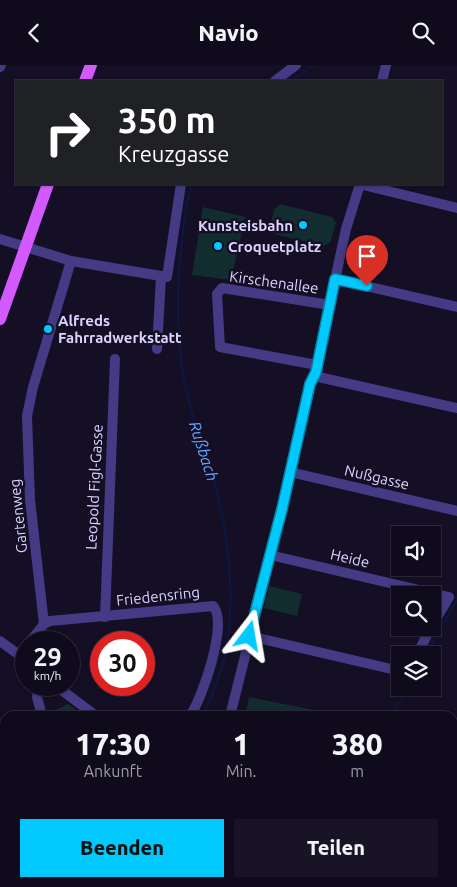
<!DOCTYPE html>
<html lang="de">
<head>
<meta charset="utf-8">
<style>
	body { margin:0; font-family:Ubuntu,sans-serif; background:#191425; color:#f1f3f6; height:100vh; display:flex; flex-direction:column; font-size:19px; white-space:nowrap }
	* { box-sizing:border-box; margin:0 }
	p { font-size:16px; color:#9c9ba3 }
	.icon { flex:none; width:28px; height:28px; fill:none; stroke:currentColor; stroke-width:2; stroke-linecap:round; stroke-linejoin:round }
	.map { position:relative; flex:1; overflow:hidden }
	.drawer { position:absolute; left:0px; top:646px; width:458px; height:176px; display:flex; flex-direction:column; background:#100b1c; border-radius:15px 15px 0 0; box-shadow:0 1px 4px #0004,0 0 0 1px #302b3b }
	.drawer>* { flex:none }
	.top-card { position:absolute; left:15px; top:15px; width:428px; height:105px; border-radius:0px; box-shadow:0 1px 4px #0004,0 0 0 1px #302b3b; background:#202124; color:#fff; overflow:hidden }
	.buttons { position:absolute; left:391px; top:461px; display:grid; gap:10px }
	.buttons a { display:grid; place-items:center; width:50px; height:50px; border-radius:0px; background:#100b1c; box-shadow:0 1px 4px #0004,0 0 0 1px #302b3b; font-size:25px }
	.speed { position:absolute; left:15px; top:566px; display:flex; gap:10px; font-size:25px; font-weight:700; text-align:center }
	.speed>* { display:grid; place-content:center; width:65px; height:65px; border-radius:50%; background:#100b1c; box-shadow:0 1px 4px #0004,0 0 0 1px #302b3b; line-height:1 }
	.speed small { font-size:12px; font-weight:400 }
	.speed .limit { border:8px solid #d22; background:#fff; color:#111 }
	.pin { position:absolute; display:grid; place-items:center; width:42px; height:42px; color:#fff; margin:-51px -21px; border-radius:50% 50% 50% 0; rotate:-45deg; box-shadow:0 0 5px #0007 }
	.pin .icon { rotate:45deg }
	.me { position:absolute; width:55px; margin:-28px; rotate:14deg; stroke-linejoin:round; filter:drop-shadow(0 0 4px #0008) }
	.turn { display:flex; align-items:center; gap:18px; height:105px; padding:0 20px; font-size:22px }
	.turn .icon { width:65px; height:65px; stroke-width:2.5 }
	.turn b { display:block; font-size:35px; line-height:42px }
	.eta { display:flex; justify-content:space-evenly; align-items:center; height:85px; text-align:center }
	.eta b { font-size:30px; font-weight:800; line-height:35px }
	.button { display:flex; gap:10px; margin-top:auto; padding:10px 20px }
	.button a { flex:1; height:58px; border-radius:0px; background:#01c9fd; color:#111; font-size:20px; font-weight:800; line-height:58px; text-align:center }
	.button a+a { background:#191425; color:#f1f3f6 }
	header { display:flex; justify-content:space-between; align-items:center; height:65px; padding:0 20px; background:#100b1c; font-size:22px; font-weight:800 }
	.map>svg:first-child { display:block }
	.green { fill:#122d2f }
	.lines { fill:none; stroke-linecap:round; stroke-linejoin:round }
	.stream { stroke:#0a1943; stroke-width:2 }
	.minor { stroke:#453a84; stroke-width:10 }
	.major { stroke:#d35aff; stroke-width:12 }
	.route-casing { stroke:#0183a4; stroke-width:12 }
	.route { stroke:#01c9fd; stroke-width:9 }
	.poi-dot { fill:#01c9fd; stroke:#150f25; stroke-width:2 }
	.labels { text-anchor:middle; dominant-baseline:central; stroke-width:5; stroke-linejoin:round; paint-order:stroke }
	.poi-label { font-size:15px; font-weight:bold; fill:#ddd3ff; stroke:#150f25; text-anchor:start }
	.street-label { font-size:15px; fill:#ddd3ff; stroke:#150f25 }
	.water-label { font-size:16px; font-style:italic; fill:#61a5ff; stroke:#150f25 }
</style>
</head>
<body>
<header><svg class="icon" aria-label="back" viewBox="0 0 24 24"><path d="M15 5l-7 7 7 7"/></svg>Navio<svg class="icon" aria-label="search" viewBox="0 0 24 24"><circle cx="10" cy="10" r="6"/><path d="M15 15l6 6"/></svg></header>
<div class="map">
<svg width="457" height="822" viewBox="0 0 457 822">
	<rect width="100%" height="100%" fill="#150f25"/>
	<!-- green -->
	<g class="green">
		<polygon points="280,139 332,152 336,158 330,178 323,181 274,169 270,162 274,145"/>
		<polygon points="203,142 245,152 231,215 192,210"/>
		<polygon points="269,521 302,529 297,551 264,543"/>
		<polygon points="249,632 343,651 245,651"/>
		<polygon points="68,639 85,651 47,651 47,649"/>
		<path d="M116 818H255V821C209 818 164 822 118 820Z"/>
	</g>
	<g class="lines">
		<!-- stream -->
		<g class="stream">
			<polyline points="292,16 313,0"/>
			<path d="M191 119C178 181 173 252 184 315 191 353 206 388 216 425 230 474 237 552 222 602 217 618 210 635 203 651"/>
			<polyline points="425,590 457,535"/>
			<polyline points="391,651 409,622"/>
			<polyline points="0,804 5,790"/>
			<polyline points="41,822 45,818"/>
		</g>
		<!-- minor -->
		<g class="minor">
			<polyline points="0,2 1,0"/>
			<polyline points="275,16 296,0"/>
			<polyline points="382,16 386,0"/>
			<polyline points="359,119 457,143"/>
			<polyline points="0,174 71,196 167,212 181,119"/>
			<polyline points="335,214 457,242"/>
			<polyline points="157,284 161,211"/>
			<polyline points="317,300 220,282 217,229 222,223 330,240"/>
			<polyline points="314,311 457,343"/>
			<polyline points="290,407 457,446"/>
			<polyline points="270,490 449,532 432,561"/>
			<polyline points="105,552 115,294"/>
			<polyline points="44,559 30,435 27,351 33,322 71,196"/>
			<polyline points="249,571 400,606"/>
			<polyline points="0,576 26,595"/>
			<path d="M29 578 44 559 50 556 213 541C229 557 202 634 190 651"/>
			<polyline points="417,590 431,562"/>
			<polyline points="39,620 37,632 42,651"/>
			<polyline points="55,620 96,651"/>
			<polyline points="230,651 282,444 310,319 315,307 346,164 360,119"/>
			<polyline points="452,761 457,761"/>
			<polyline points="0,777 5,768"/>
		</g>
		<!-- major -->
		<g class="major">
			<polyline points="85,16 91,0"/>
			<polyline points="0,254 48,119"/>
		</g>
	</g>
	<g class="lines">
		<defs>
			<polyline id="route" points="249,571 282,444 310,319 316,307 335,214 367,221"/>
		</defs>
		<!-- route casing -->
		<use href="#route" class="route-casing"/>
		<!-- route -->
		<use href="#route" class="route"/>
	</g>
	<!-- markers -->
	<g class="poi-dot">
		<circle cx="303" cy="160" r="5"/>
		<circle cx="218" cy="181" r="5"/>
		<circle cx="48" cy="264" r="5"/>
	</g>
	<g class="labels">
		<!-- poi labels -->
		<g class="poi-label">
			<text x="293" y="160" text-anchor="end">Kunsteisbahn</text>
			<text x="228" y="181">Croquetplatz</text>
			<text x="58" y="255">Alfreds<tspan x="58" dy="17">Fahrradwerkstatt</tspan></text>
		</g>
		<!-- street labels -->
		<g class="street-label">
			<text transform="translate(274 217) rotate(8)">Kirschenallee</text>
			<text transform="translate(377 412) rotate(13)">Nußgasse</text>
			<text transform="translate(94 422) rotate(-87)">Leopold Figl-Gasse</text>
			<text transform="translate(18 451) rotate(-96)">Gartenweg</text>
			<text transform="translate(350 493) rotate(13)">Heide</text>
			<text transform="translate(158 531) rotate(-6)">Friedensring</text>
		</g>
		<!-- water labels -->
		<g class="water-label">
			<text transform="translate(204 386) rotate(72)">Rußbach</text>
		</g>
	</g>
</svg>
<div class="buttons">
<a><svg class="icon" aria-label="sound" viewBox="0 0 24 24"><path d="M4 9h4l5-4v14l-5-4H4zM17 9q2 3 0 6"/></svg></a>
<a><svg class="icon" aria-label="search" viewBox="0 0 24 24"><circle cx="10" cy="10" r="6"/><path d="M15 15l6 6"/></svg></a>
<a><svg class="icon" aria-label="layers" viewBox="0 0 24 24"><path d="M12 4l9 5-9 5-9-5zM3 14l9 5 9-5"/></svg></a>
</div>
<div class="speed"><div>29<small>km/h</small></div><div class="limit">30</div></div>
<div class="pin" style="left:367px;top:221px;background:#d93025"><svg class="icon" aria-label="arrive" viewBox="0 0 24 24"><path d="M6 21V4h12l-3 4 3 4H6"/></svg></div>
<svg class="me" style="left:249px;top:571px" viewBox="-20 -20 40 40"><path d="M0-17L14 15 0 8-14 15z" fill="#01c9fd" stroke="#fff" stroke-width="4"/></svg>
<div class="top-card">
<div class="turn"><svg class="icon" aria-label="right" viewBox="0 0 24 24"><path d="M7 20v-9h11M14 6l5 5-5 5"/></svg><div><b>350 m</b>Kreuzgasse</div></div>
</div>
<section class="drawer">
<div class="eta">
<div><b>17:30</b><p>Ankunft</p></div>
<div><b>1</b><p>Min.</p></div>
<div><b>380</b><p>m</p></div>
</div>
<div class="button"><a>Beenden</a><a>Teilen</a></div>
</section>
</div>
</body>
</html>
